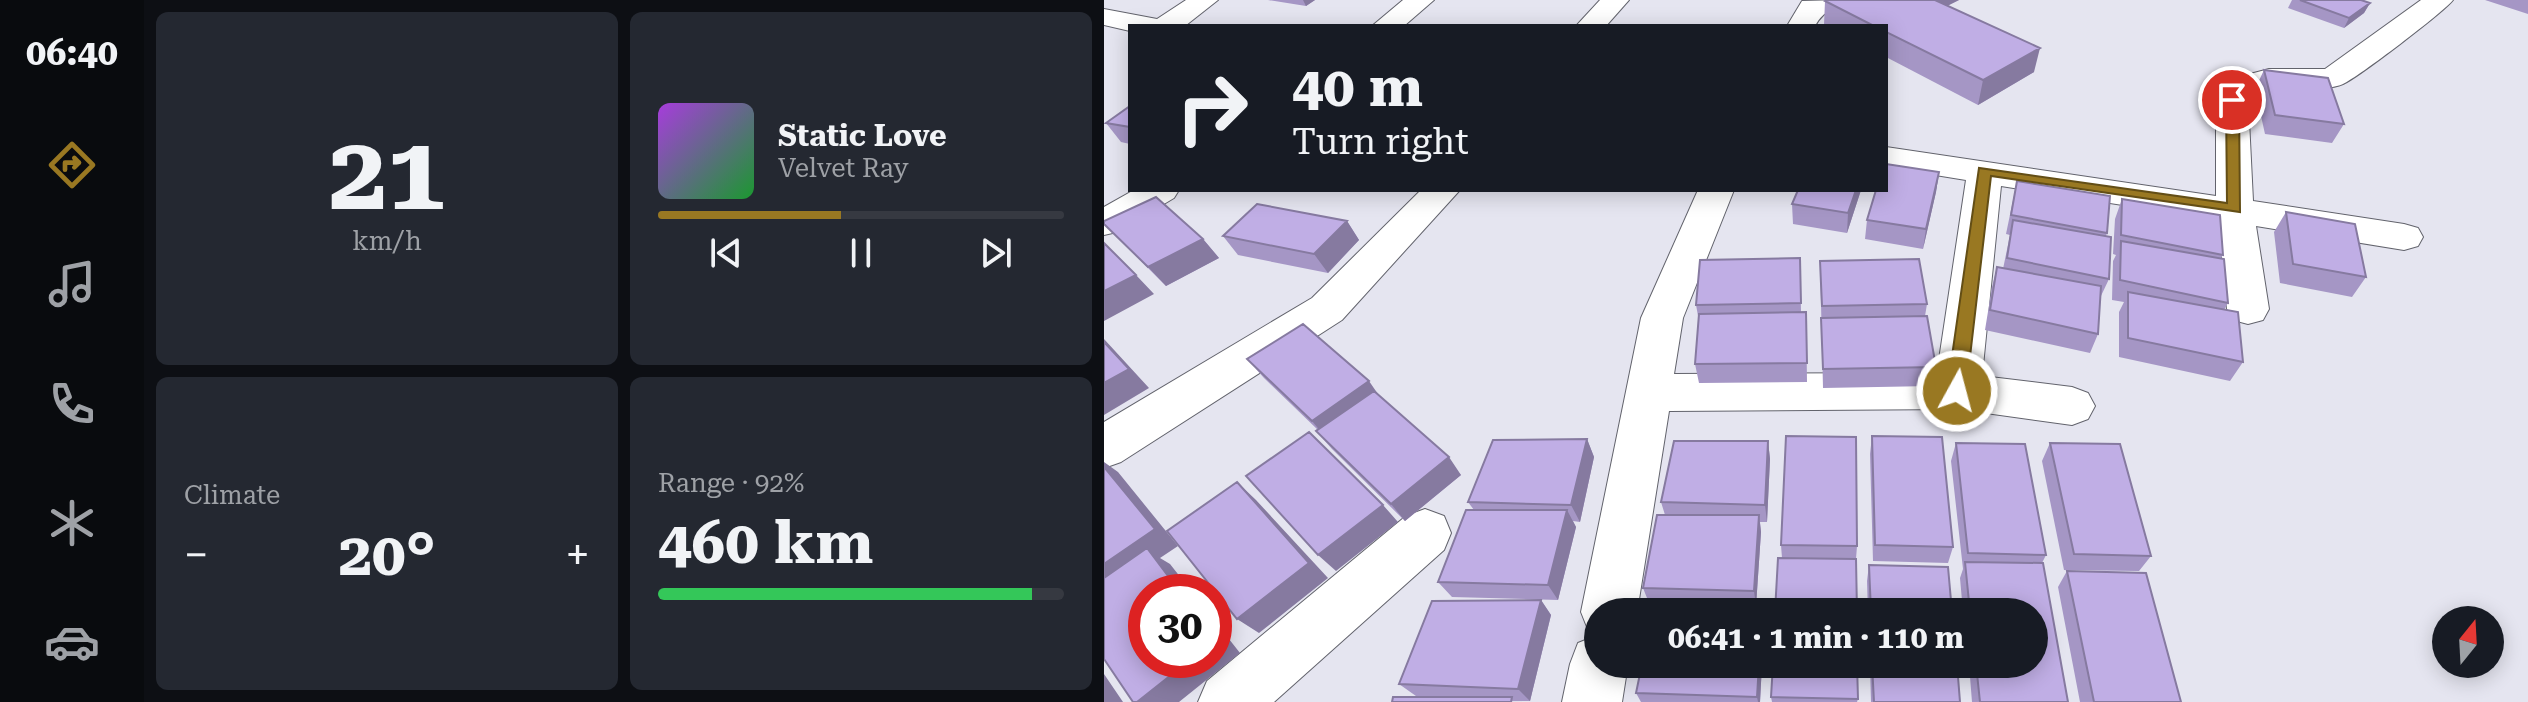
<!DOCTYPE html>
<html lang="en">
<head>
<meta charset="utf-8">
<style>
  body { margin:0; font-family:"Roboto Serif",serif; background:#242831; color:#f1f3f6; height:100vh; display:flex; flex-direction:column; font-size:30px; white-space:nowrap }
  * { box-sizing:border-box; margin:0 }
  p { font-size:26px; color:#9ea1a6 }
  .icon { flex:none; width:44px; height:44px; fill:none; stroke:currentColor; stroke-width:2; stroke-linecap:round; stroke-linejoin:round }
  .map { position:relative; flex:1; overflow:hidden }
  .details { display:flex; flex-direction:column; gap:12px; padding:12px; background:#0d0f14; width:960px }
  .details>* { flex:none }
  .hud { position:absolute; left:24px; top:24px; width:760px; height:168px; border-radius:0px; box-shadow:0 4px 20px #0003; background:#171b24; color:#f1f3f6; overflow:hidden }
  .needle { width:52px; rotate:18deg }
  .controls { position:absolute; left:1328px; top:606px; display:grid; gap:16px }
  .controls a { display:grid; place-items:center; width:72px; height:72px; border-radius:50%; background:#171b24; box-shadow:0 4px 20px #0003; font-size:40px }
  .speed { position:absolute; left:24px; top:574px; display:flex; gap:16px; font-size:40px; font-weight:700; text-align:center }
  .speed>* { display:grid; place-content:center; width:104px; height:104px; border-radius:50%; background:#171b24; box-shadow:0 4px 20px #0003; line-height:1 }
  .speed .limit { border:12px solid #d22; background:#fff; color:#111 }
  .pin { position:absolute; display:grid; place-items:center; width:68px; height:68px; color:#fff; margin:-34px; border:4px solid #fff; border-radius:50%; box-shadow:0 2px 8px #0007 }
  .me { position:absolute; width:88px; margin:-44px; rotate:7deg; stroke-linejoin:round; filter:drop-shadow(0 0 6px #0008) }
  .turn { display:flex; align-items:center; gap:28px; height:168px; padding:0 32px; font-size:36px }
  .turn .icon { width:104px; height:104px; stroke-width:2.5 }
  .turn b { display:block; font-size:56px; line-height:68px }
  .big { font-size:60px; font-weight:700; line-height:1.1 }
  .details .card { flex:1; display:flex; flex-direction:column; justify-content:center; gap:12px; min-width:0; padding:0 28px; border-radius:12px; background:#242831 }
  .details .dial { align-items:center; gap:0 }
  .dial b { font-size:104px; line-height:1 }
  .song { display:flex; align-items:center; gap:24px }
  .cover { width:96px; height:96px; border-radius:12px; background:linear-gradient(135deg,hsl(280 70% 55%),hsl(130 70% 35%)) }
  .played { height:8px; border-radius:4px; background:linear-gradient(90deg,#997822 45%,#363941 45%) }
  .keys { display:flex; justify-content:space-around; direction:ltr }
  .heat { display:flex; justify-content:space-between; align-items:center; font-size:44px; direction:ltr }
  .charge { height:12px; border-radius:6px; background:linear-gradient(90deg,#34c759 92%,#363941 0) }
  .details .tiles { flex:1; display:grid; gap:12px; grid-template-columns:repeat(2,1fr) }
  .trip { position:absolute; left:480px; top:598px; width:464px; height:80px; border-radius:40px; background:#171b24; box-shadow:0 4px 20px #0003; font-weight:700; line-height:80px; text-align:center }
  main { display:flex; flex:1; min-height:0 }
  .tab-bar { display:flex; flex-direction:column; width:144px; justify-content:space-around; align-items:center; background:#090b0e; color:#9ea1a6 }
  .tab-bar .icon { width:56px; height:56px }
  .tab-bar .active { color:#997822 }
  .tab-bar b { font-size:36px; color:#f1f3f6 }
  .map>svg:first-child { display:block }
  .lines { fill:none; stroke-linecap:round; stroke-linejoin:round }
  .minor-casing { stroke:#62636c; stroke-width:2 }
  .minor { fill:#fff; fill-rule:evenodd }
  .wall { fill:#a596c5 }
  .shaded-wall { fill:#867aa0 }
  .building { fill:#c0aee5; stroke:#867aa0; stroke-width:2 }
  .route { fill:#997822; stroke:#634e16; stroke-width:2 }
</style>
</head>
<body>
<main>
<nav class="tab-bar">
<b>06:40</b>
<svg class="icon active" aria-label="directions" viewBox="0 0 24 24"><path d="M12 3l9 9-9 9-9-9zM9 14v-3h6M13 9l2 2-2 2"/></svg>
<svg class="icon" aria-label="music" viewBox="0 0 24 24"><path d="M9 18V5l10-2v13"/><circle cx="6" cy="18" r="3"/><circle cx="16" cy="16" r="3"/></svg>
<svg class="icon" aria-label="phone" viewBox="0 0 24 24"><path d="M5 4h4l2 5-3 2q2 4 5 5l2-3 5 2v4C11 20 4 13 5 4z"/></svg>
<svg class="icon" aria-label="climate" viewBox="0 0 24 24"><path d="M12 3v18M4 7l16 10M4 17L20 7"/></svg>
<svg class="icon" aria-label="car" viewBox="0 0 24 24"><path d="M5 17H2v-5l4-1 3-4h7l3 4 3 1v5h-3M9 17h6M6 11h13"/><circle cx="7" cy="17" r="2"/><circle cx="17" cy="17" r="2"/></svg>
</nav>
<section class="details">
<div class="tiles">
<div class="card dial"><b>21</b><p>km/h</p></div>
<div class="card">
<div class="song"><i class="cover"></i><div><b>Static Love</b><p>Velvet Ray</p></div></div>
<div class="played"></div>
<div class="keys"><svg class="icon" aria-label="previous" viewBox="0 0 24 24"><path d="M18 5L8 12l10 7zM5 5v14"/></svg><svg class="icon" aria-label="pause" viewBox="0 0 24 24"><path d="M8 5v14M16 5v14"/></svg><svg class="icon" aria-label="next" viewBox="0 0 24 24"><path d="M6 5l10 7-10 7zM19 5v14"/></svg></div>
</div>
<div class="card"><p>Climate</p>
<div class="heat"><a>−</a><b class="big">20°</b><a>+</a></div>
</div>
<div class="card"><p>Range · 92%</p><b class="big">460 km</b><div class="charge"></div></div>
</div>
</section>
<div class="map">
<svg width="1424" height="702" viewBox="0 0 1424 702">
  <rect width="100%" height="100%" fill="#e5e5f0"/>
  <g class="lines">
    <defs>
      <path id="minor" d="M 82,0 L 114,0 L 81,26 L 26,26 L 26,31 L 0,25 L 0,9 L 53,19 Z
        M 299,0 L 330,0 L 300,26 L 268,26 Z
        M 496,0 L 525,0 L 502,26 L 472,26 Z
        M 738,0 C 729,13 721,8 711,26 L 683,26 L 698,1 Z
        M 1317,0 L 1349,0 C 1341,11 1253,78 1239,84 C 1212,96 1161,76 1144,100 L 1149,201 L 1300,224 L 1314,228 L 1319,237 L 1314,246 L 1300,250 L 1152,226 L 1165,309 L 1159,320 L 1144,324 L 1129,320 L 1123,309 L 1114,220 L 897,186 L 878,376 L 968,387 L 984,393 L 991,406 L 984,419 L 968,425 L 853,409 L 565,411 L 533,612 L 494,612 L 494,664 L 524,664 L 518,702 L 458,702 L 466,664 L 474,643 L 494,635 L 485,632 L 477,612 L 537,318 L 594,190 L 630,190 L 579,318 L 570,374 L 833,373 L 862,180 L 782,167 L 782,147 L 1112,196 L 1112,100 L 1127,79 L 1165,69 L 1221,69 Z
        M 30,190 L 75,190 L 70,198 L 13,232 L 0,235 L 0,207 Z
        M 317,190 L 356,190 L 238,320 L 17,462 L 0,468 L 0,422 L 208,298 Z
        M 321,509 L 340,516 L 347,533 L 340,550 L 170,702 L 94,702 L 103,681 L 302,516 Z"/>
    </defs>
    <!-- minor casing -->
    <use href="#minor" class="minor-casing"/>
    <!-- minor -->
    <use href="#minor" class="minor"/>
  </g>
  <!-- wall -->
  <path class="wall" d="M 164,0 L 211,0 L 202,6 Z
    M 723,0 L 855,0 L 843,6 L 930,72 L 874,105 L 782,57 L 782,26 L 723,26 L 720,25 L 721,1 Z
    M 1188,0 L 1257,0 L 1266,3 L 1260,13 L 1240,28 L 1184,8 Z
    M 1381,0 L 1424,0 L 1424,14 Z
    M 1160,70 L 1240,124 L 1228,143 L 1161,134 L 1151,89 Z
    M 26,106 L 26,144 L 17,142 L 2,123 Z
    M 835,172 L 832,192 L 819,249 L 761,239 L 763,220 Z
    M 913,181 L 1003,233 L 1002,236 L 1005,279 L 996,298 L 994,334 L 986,353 L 881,330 L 888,287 L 893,267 L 899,269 L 906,235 L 902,234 Z
    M 694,190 L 757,190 L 743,233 L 689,224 L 688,204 Z
    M 1018,199 L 1119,255 L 1117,258 L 1124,303 L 1120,310 L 1139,362 L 1126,381 L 1015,357 L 1015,312 L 1020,302 L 1008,300 L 1009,261 L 1012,255 L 1009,254 L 1011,219 Z
    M 1182,212 L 1262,277 L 1248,297 L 1176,283 L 1170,232 Z
    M 243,221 L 255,240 L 224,273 L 134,255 L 119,236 Z
    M 0,224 L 99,239 L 115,258 L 62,286 Z
    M 696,258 L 697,312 L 702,312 L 703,382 L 595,383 L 591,364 L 595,321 L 592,305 Z
    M 716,261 L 823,304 L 821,316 L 832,367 L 828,386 L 719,388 Z
    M 143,359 L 275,396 L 357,475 L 301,521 L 228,449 L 212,431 L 214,430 L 160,378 Z
    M 768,436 L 849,547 L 844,563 L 769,561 L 766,454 Z
    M 483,439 L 490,457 L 476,522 L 469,521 L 472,527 L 454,600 L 348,597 L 334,582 L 370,510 L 364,502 Z
    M 664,441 L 666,459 L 663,522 L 656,522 L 657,532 L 652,606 L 545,603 L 539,588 L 561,515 L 557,502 Z
    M 852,443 L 942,555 L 938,563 L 964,702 L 868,702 L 865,664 L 930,664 L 930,612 L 859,612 L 856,578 L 859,569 L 847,461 Z
    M 946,443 L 1047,556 L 1035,571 L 960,570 L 938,461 Z
    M 677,545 L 753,546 L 752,559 L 678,558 Z
    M 765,565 L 848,612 L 764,612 L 763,581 Z
    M 963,571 L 1077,702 L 976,702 L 954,587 Z
    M 437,600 L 447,615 L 426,701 L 288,702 L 335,697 L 312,696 L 295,684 Z
    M 538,664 L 658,664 L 656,702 L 537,702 L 532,693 Z
    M 766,664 L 853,664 L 856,702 L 767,702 Z
    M 667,697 L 754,699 L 753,702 L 668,702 Z"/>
  <!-- shaded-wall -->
  <path class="shaded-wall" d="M 199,0 L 211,0 L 202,6 Z
    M 819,0 L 855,0 L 817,19 Z
    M 1266,3 L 1260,13 L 1240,28 L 1245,18 Z
    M 936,48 L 930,72 L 874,105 L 879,80 Z
    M 835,172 L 832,192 L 819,249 L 822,229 Z
    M 752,190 L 757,190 L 743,233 L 744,213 Z
    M 243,221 L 255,240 L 224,273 L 210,254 Z
    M 99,239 L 115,258 L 62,286 L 44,267 Z
    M 32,275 L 50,294 L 0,321 L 0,291 Z
    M 0,339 L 45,388 L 0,415 Z
    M 265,381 L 278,400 L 223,439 L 208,421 Z
    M 483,439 L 490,457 L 476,522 L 467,505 Z
    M 664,441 L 666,459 L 663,522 L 661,505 Z
    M 345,457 L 357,475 L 301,521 L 287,504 Z
    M 0,462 L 14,472 L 74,546 L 56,558 L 66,564 L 88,592 L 0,597 Z
    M 133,482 L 152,500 L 224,578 L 155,633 L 133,619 Z
    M 279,505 L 294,522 L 232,571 L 214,555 Z
    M 463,510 L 472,527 L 454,600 L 444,585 Z
    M 655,515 L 657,532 L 652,606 L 650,591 Z
    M 437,600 L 447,615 L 426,701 L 414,689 Z
    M 110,620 L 136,653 L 75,702 L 33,702 L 86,660 L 110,660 Z
    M 655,664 L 658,664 L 656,702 L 654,702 L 653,697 Z
    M 0,674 L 19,702 L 0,702 Z"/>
  <!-- building -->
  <path class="building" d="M 723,0 L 831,0 L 936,48 L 879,80 L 782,32 L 782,26 L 770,26 L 721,1 Z
    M 1196,0 L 1257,0 L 1266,3 L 1245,18 Z
    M 1160,70 L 1224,78 L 1240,124 L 1171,115 Z
    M 26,106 L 26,127 L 2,123 Z
    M 782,164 L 835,172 L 822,229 L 763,220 L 772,190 L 782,190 Z
    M 913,181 L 1006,196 L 1003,233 L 907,215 Z
    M 694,190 L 752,190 L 744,213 L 688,204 Z
    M 52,197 L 99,239 L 44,267 L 0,224 L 0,221 Z
    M 1018,199 L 1116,215 L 1119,255 L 1017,235 Z
    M 153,204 L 243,221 L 210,254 L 119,236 Z
    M 1182,212 L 1251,224 L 1262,277 L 1189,264 Z
    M 909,220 L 1007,237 L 1005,279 L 903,258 Z
    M 1017,241 L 1120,259 L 1124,303 L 1016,280 Z
    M 0,243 L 32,275 L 0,291 Z
    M 696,258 L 697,303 L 592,305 L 596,260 Z
    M 815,259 L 823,304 L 718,306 L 716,261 Z
    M 893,267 L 997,286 L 994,334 L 886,310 Z
    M 1024,292 L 1134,312 L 1139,362 L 1024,338 Z
    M 702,312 L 703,363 L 591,364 L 595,314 Z
    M 823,316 L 832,367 L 719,369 L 717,318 Z
    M 199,324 L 265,381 L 208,421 L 143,359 Z
    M 0,342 L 25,369 L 0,383 Z
    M 270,391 L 345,457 L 287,504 L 212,431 Z
    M 205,432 L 279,505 L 214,555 L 142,476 Z
    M 682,436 L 752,437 L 753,546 L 677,545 Z
    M 768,436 L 838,437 L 849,547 L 771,545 Z
    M 483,439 L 467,505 L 364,502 L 389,440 Z
    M 570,441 L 664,441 L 661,505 L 557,502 Z
    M 852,443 L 921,444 L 942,555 L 864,553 Z
    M 946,443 L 1016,444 L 1047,556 L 970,554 Z
    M 0,467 L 51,529 L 0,564 Z
    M 133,482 L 205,563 L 133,619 L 63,531 Z
    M 362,510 L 463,510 L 444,585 L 334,582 Z
    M 553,515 L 655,515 L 650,591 L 539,588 Z
    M 43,548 L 76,592 L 42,592 L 42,660 L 86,660 L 33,702 L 29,702 L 0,659 L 0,578 Z
    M 674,558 L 752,559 L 753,612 L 671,612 Z
    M 861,562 L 939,563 L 964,702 L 876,702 L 872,664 L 930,664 L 930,612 L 866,612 Z
    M 765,565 L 844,567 L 848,612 L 767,612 Z
    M 963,571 L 1042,573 L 1077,702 L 990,702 Z
    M 437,600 L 414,689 L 295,684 L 328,601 Z
    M 548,607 L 659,607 L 659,612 L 547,612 Z
    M 538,664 L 655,664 L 653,697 L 532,693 Z
    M 669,664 L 753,664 L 754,699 L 667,697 Z
    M 768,664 L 853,664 L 856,702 L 770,702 Z
    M 289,697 L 408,697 L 407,702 L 288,702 Z"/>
  <!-- route -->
  <path class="route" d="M 1128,96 L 1135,100 L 1136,212 L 887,176 L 862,391 L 859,397 L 846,397 L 843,391 L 875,168 L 1123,203 L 1122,100 Z"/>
</svg>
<div class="controls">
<a><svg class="needle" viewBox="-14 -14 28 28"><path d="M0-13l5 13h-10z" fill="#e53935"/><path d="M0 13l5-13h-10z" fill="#9ea1a6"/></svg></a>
</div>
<div class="speed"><div class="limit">30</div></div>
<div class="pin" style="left:1128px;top:100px;background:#d93025"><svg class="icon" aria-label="arrive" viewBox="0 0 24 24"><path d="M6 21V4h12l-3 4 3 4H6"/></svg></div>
<svg class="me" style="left:853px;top:391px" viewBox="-20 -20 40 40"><circle r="17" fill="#997822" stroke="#fff" stroke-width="3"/><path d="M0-11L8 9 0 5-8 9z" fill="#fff"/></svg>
<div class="trip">06:41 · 1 min · 110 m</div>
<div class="hud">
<div class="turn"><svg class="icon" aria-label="right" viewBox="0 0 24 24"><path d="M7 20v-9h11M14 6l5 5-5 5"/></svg><div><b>40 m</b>Turn right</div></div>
</div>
</div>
</main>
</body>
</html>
